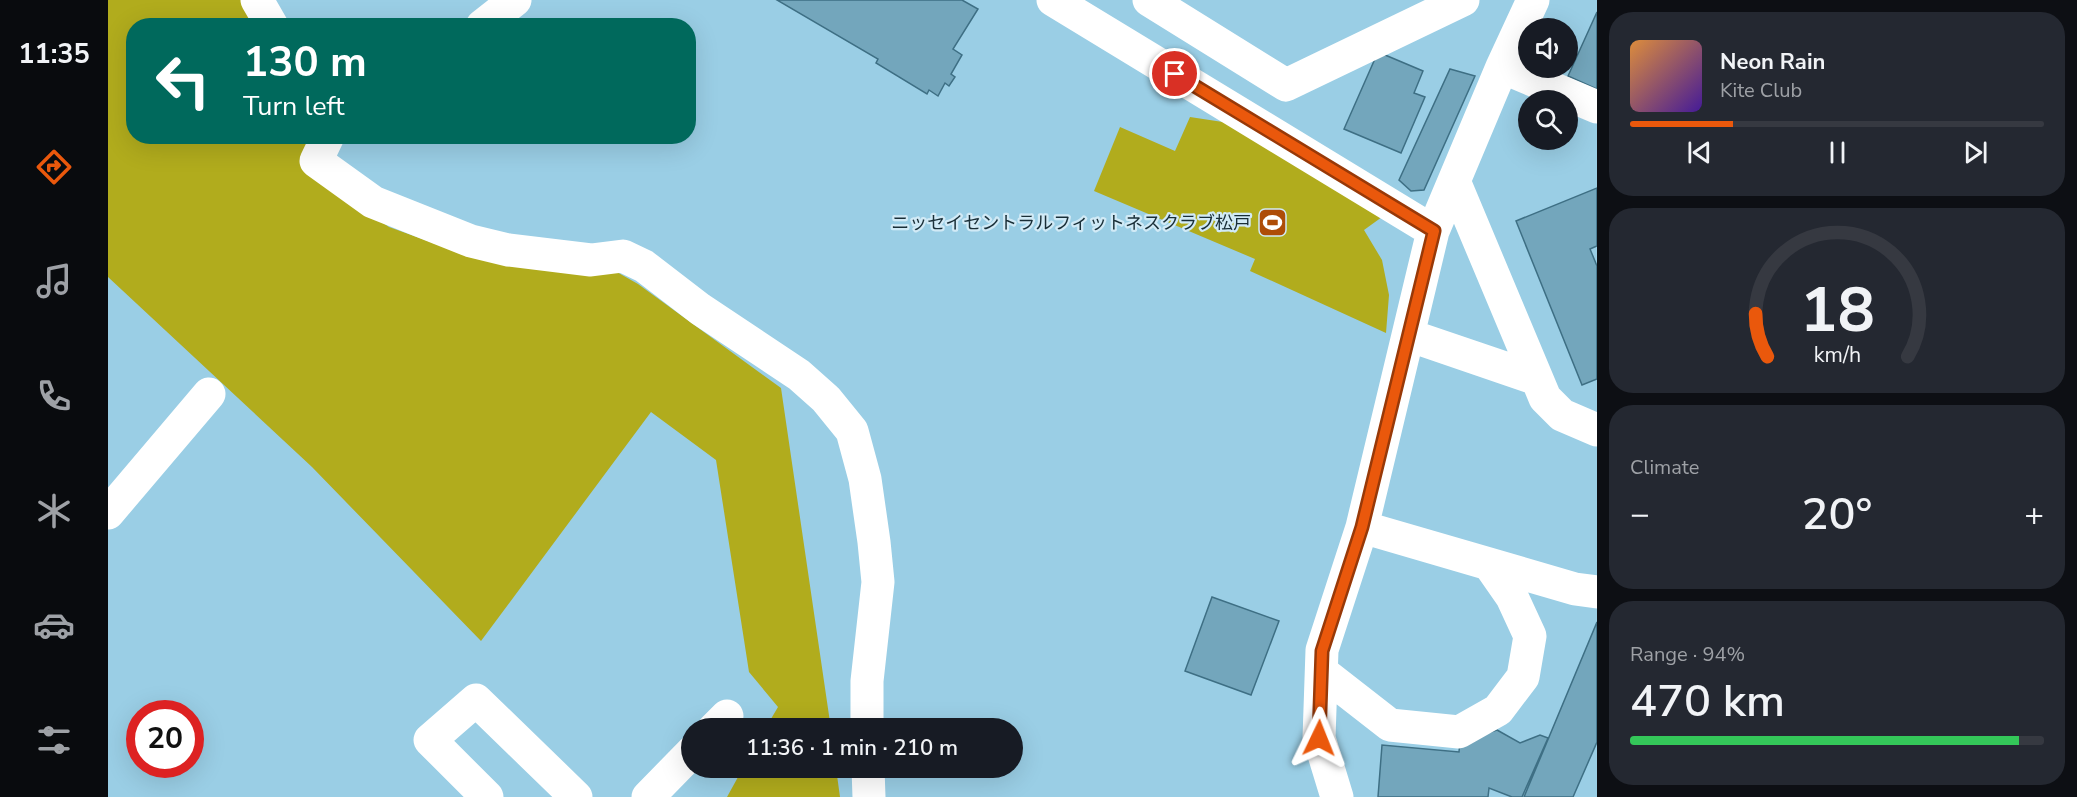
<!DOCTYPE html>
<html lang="en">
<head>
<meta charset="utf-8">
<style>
  body { margin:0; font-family:"Nunito Sans","Noto Sans JP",sans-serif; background:#242831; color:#f1f3f6; height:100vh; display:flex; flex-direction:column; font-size:22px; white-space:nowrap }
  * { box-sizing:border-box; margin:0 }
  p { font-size:20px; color:#9ea1a6 }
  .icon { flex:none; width:33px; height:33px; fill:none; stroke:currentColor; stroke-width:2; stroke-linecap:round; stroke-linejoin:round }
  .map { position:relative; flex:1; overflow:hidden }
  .side { display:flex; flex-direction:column; gap:12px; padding:12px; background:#0d0f14; width:480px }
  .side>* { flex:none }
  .guide { position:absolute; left:18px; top:18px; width:570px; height:126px; border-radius:24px; box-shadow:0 6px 24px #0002; background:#00695c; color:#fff; overflow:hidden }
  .fabs { position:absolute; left:1410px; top:18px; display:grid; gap:12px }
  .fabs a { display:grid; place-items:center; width:60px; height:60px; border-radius:50%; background:#171b24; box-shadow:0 6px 24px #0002; font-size:30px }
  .speed { position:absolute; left:18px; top:700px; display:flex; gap:12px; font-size:30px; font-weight:700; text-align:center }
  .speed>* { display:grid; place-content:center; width:78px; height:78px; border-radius:50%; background:#171b24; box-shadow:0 6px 24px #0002; line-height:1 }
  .speed .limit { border:9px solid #d22; background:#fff; color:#111 }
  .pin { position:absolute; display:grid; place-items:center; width:51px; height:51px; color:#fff; margin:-26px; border:3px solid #fff; border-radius:50%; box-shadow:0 2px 6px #0007 }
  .me { position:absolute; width:66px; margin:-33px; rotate:2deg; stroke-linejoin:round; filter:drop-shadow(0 0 4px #0008) }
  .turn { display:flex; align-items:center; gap:21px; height:126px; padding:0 18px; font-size:27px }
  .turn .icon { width:78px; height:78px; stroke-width:2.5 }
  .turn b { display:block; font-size:42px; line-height:51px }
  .big { font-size:45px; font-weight:600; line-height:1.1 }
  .side .widget { flex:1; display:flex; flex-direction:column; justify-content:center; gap:9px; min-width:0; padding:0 21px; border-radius:24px; background:#242831 }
  .side .dial { align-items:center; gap:0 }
  .dial svg { height:156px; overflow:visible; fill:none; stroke:#363941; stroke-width:7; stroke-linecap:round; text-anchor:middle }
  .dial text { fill:#f1f3f6; stroke:none }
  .song { display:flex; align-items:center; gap:18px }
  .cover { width:72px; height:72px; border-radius:9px; background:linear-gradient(135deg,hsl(30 70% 55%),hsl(260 70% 35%)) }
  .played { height:6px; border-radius:3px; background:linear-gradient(90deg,#ea580c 25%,#363941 25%) }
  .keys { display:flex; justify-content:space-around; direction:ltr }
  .heat { display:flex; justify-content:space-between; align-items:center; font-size:33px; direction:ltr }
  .charge { height:9px; border-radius:4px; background:linear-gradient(90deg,#34c759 94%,#363941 0) }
  .trip { position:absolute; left:573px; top:718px; width:342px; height:60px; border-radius:30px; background:#171b24; box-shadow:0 6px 24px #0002; font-weight:600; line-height:60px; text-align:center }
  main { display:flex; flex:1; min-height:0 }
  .dock { display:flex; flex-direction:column; width:108px; justify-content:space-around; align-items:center; background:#090b0e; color:#9ea1a6 }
  .dock .icon { width:42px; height:42px }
  .dock .current { color:#ea580c }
  .dock b { font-size:27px; color:#f1f3f6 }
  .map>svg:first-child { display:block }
  .green { fill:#b1ac1d }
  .building { fill:#73a6bc; stroke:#3e6f84; stroke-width:1.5 }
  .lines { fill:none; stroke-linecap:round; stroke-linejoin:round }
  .minor { stroke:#fff; stroke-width:33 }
  .route-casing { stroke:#983908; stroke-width:15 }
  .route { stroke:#ea580c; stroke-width:10 }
  .labels { text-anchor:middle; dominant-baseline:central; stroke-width:4.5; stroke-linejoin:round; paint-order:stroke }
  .poi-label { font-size:18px; fill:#192e37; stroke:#d1eaf6; text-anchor:end }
</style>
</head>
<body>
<main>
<nav class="dock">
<b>11:35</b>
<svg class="icon current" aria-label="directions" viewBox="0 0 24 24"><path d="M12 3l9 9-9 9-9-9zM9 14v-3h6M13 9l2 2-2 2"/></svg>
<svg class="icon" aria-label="music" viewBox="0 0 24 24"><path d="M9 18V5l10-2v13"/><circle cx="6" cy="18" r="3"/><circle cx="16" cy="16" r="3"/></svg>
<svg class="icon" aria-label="phone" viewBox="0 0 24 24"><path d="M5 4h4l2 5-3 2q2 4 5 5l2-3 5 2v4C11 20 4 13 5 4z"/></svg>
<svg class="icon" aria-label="climate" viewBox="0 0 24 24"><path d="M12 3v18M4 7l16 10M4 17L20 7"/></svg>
<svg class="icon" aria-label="car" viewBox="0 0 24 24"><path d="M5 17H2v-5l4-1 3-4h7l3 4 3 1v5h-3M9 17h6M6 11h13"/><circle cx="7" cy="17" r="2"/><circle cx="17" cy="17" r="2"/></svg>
<svg class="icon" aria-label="filters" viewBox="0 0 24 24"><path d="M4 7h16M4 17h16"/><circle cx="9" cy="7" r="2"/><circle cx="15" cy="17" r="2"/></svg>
</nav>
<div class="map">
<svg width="1489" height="797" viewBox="0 0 1489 797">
  <rect width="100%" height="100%" fill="#9acee5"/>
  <!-- green -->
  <path class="green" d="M 0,0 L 144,0 L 155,25 L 26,26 L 26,136 L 200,137 L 219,184 L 281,227 L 367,258 L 500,267 L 530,284 L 673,388 L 723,729 L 657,729 L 670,707 L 641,672 L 608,460 L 543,412 L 373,641 L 204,467 L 0,277 Z
    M 1082,117 L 1154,128 L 1274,217 L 1256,230 L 1274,260 L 1281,295 L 1278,333 L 1142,271 L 1147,259 L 986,191 L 1012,127 L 1067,151 Z
    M 635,768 L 728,768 L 732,797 L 619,797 Z"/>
  <!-- building -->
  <path class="building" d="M 669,0 L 854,0 L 870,9 L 845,49 L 854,55 L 843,74 L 847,77 L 841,86 L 837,83 L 830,96 L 821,90 L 819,94 L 768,63 L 770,59 Z
    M 1489,12 L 1489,89 L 1460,76 Z
    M 1270,52 L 1315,71 L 1306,93 L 1317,97 L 1293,153 L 1236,129 Z
    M 1342,69 L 1367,76 L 1316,190 L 1303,191 L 1291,180 Z
    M 1489,188 L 1489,246 L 1482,249 L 1489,266 L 1489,379 L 1474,385 L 1408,221 Z
    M 1104,597 L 1171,621 L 1143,695 L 1077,671 Z
    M 1489,622 L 1489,742 L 1465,797 L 1416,797 Z
    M 1389,730 L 1412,743 L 1432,735 L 1440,738 L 1414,797 L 1404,797 L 1381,788 L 1380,797 L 1270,797 L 1274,745 L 1351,752 L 1352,741 Z"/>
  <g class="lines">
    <!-- minor -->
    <path class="minor" d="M 149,0 L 164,26
      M 945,0 L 1325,231
      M 1041,0 L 1178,85 L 1355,0
      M 374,26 L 407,0
      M 1394,67 L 1489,107
      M 220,136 L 208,161 L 265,202 L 363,241 L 400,250 L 483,260 L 515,256 L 536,266 L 592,309 L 691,375 L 718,399 L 744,431 L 757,479 L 766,542 L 770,582 L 759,681 L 759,729
      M 1346,181 L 1437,398 L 1454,415 L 1489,430
      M 1300,335 L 1429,379
      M 0,513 L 101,394
      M 1254,527 L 1467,589 L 1489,592
      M 1214,672 L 1282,725 L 1351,732 L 1390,710 L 1415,677 L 1422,636 L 1404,597 L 1381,564
      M 606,729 L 619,716
      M 760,768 L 761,797
      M 379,797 L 322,740 L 368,700 L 468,797
      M 540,797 L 584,752
      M 1229,797 L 1211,738 L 1214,650 L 1254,527 L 1325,231 L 1394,67 L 1425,0"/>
  </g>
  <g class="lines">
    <defs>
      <path id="route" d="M 1067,74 L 1326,231 L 1254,527 L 1214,651 L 1211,738"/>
    </defs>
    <!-- route casing -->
    <use href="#route" class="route-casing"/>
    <!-- route -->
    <use href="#route" class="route"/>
  </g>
  <!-- icons -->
  <defs>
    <symbol id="stadium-square" viewBox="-11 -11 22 22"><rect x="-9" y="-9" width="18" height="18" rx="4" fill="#ae4d08" stroke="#d1eaf6"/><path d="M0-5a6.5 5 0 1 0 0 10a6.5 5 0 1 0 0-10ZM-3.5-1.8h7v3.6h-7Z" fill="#fff"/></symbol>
  </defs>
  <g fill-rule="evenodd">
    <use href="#stadium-square" x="1148" y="206" width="33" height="33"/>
  </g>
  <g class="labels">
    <!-- poi labels -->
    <g class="poi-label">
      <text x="1143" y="223">ニッセイセントラルフィットネスクラブ松戸</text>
    </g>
  </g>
</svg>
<div class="fabs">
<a><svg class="icon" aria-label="sound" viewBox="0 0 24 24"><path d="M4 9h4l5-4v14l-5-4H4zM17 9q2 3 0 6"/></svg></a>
<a><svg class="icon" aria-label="search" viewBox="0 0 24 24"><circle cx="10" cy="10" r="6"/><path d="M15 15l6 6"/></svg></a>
</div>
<div class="speed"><div class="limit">20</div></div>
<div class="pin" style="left:1067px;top:74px;background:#d93025"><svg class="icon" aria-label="arrive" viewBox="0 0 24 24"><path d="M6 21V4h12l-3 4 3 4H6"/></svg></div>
<svg class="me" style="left:1211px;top:738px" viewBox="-20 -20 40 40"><path d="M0-17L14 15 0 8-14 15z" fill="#ea580c" stroke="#fff" stroke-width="4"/></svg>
<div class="trip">11:36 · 1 min · 210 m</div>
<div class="guide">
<div class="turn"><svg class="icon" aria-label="left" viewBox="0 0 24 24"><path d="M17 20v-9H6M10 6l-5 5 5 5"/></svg><div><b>130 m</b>Turn left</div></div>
</div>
</div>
<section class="side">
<div class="widget">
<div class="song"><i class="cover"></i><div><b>Neon Rain</b><p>Kite Club</p></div></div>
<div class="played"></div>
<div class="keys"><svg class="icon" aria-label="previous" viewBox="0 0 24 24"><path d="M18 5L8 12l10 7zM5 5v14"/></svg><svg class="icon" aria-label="pause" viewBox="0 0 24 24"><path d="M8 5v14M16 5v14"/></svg><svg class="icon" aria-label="next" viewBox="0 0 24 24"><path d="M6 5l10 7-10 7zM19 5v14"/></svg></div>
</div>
<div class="widget dial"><svg viewBox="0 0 100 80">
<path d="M14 69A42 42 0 1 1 86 69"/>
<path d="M14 69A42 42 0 0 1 8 47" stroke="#ea580c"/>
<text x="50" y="56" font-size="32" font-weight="700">18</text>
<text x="50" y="72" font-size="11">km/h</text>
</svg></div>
<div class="widget"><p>Climate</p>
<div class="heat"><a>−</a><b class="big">20°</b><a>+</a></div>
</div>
<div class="widget"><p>Range · 94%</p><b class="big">470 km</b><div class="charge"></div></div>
</section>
</main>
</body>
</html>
